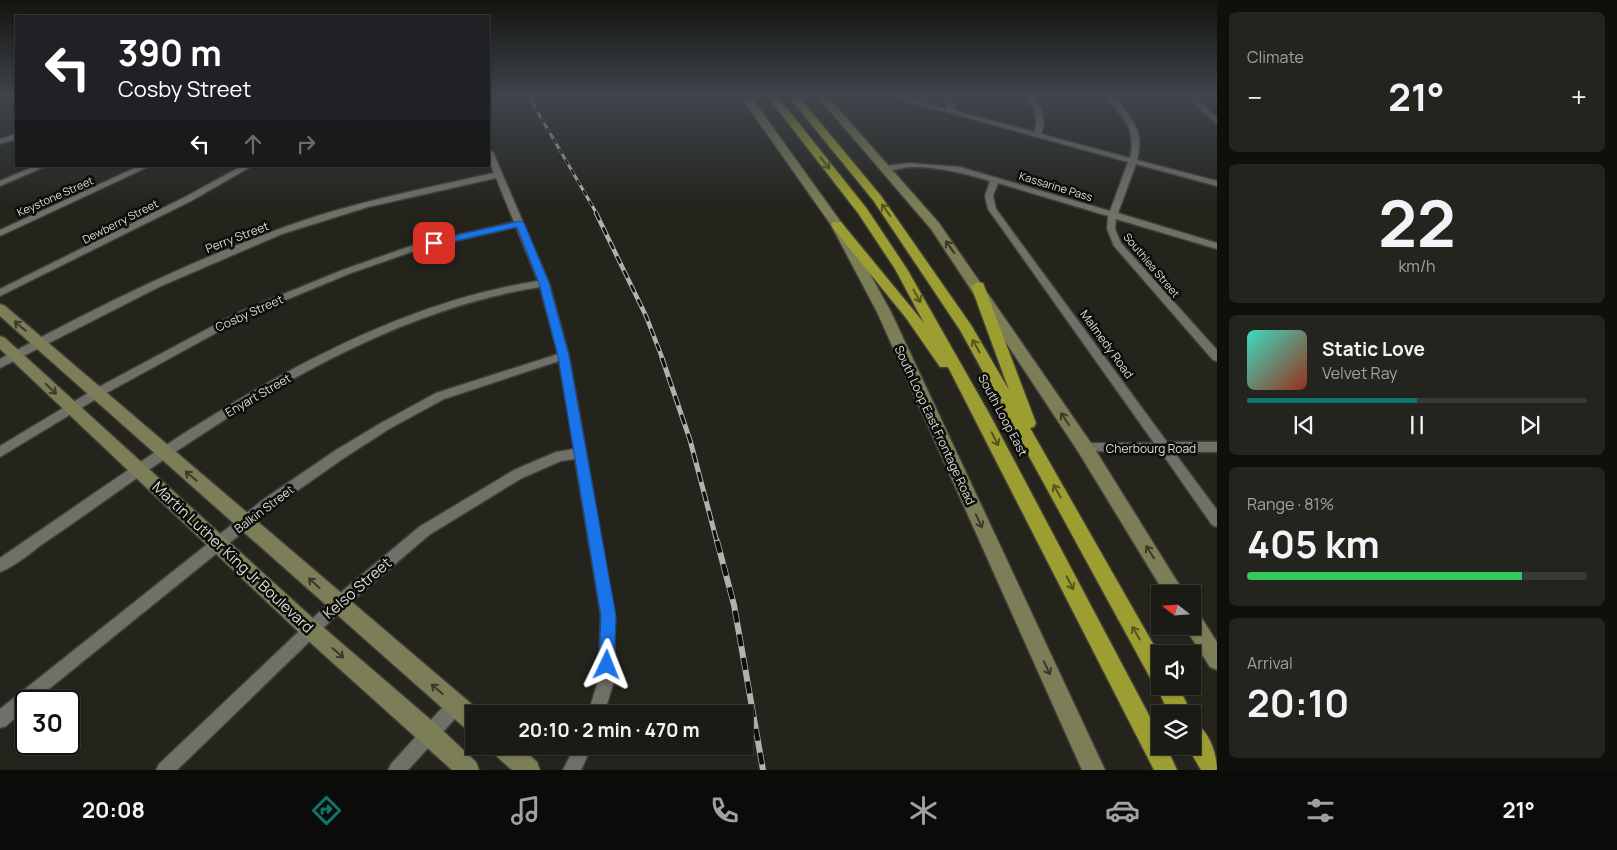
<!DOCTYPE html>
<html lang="en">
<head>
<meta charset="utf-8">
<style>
  body { margin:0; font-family:Manrope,sans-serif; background:#24241f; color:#f1f3f6; height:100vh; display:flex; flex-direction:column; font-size:19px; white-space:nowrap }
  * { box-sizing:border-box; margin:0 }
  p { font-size:16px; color:#a0a1a1 }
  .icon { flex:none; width:28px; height:28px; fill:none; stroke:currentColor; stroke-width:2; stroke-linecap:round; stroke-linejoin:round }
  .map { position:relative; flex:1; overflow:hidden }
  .sheet { display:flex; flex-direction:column; gap:12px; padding:12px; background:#0f0f0c; width:400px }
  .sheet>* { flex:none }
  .hud { position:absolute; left:15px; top:15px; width:475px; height:152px; border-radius:0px; box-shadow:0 1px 4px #0004,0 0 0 1px #393935; background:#202124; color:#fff; overflow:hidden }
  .needle { width:32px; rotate:287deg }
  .controls { position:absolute; left:1151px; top:585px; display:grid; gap:10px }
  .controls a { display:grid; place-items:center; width:50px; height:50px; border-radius:0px; background:#1b1b16; box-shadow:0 1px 4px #0004,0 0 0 1px #393935; font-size:25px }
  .speed { position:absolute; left:15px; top:690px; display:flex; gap:10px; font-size:25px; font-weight:700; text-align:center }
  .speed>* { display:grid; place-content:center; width:65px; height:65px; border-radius:50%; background:#1b1b16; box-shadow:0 1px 4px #0004,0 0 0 1px #393935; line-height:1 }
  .speed .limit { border:2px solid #111; border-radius:8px; background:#fff; color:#111 }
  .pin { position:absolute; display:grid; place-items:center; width:42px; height:42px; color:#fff; margin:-21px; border-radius:10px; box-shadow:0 2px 8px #0006 }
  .me { position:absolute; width:55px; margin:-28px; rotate:2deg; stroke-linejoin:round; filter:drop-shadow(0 0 4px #0008) }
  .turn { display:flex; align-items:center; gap:18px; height:105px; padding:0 20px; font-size:22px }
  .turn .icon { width:65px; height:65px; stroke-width:2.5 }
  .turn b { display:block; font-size:35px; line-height:42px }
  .lanes { display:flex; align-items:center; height:48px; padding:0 20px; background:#0003; justify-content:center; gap:25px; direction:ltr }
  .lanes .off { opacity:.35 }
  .big { font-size:38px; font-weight:700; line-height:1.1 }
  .sheet .widget { flex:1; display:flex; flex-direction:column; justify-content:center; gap:8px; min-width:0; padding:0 18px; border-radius:8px; background:#24241f }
  .sheet .dial { align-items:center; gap:0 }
  .dial b { font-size:65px; line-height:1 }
  .song { display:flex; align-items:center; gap:15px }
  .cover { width:60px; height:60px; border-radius:8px; background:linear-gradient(135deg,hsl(170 70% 55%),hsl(10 70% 35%)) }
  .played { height:5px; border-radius:2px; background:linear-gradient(90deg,#0f766e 50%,#393935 50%) }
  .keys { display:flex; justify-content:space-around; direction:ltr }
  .heat { display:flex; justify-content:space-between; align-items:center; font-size:28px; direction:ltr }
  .charge { height:8px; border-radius:4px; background:linear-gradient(90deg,#34c759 81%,#393935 0) }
  .trip { position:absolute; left:465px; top:705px; width:288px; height:50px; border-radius:0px; background:#1b1b16; box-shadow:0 1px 4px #0004,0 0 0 1px #393935; font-weight:700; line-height:50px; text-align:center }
  .dock { display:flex; height:80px; justify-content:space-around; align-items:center; background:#0b0b09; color:#a0a1a1 }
  .dock .icon { width:35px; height:35px }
  .dock .on { color:#0f766e }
  .dock b { font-size:22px; color:#f1f3f6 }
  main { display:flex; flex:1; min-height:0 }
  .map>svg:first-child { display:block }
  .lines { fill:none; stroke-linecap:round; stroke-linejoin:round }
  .street-casing { stroke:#3f3f39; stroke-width:3 }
  .secondary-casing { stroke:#3f3f39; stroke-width:3 }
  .highway-casing { stroke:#3f3f39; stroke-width:3 }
  .street { fill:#6f7067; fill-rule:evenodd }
  .secondary { fill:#7c7e57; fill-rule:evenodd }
  .highway { fill:#9c9e31; fill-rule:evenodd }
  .rail-far3-casing { stroke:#b1b2ac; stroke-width:3 }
  .rail-far2-casing { stroke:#b1b2ac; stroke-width:4.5 }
  .rail-far1-casing { stroke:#b1b2ac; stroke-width:5 }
  .rail-casing { stroke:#b1b2ac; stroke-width:6 }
  .rail-far3 { stroke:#0d0d0a; stroke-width:2; stroke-dasharray:6; stroke-linecap:butt }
  .rail-far2 { stroke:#0d0d0a; stroke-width:2.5; stroke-dasharray:8; stroke-linecap:butt }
  .rail-far1 { stroke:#0d0d0a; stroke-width:3; stroke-dasharray:10; stroke-linecap:butt }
  .rail { stroke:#0d0d0a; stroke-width:4.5; stroke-dasharray:12; stroke-linecap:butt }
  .oneway { stroke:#54561e }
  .oneway2 { stroke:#393a29 }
  .route { fill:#1a73e8; stroke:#114b97 }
  .labels { text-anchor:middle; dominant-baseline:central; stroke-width:5; stroke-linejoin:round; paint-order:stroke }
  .far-street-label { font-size:11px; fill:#ddded9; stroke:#0d0d0a }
  .street-label { font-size:12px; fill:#ddded9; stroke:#0d0d0a }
  .near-street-label { font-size:15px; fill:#ddded9; stroke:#0d0d0a }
</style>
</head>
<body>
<main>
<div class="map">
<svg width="1217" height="770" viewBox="0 0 1217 770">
  <rect width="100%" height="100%" fill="#24241d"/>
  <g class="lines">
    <defs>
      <path id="street" d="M 892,97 L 903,97 L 946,109 L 947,105 L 945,97 L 951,97 L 955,105 L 953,110 L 1034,132 C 1039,118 1035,108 1026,97 L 1033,97 C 1042,108 1047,120 1041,134 L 1130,158 C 1137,128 1123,118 1106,97 L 1113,97 C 1132,117 1145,131 1137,160 L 1217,181 L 1217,186 L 1136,164 L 1118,213 L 1217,243 L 1217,249 L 1116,219 L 1115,229 L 1121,243 L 1217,350 L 1217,361 L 1213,360 L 1114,246 L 1107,229 L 1108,216 L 998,183 L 993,196 L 996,209 L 1167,442 L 1217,442 L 1217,452 L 1174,452 L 1217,510 L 1217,527 L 1212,525 L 1161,452 L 1081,451 L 1079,448 L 1081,445 L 1085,443 L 1154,443 L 988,209 L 985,196 L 990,181 C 964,173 936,166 909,167 C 900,168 889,173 882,168 L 886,166 L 909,163 L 960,167 L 1110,211 L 1128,162 Z
        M 1187,97 L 1194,97 L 1217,118 L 1217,124 Z
        M 16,134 L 16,139 L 0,144 L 0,139 Z
        M 489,150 L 493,152 L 549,283 L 569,356 L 615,616 L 614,681 L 604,714 L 588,714 L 598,681 L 601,616 L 575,459 L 561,461 L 522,478 L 429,535 L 343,609 L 177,770 L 156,770 L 159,764 L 333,599 L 419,527 L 514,470 L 556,452 L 574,449 L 559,361 L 444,399 L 389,429 L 344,458 L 274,507 L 34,701 L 26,701 L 26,708 L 6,726 L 0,728 L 0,709 L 264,499 L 336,450 L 381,423 L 436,393 L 558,354 L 540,287 C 394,310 257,395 137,478 C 106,500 75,522 44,543 C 30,553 16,566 0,572 L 0,558 C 160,449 342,311 538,281 L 516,227 L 420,249 L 351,273 L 247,316 L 101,396 L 0,457 L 0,446 L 93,390 L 239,312 L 345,269 L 414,245 L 514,222 L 496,178 L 368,207 L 282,234 L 161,286 L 0,368 L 0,359 C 102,304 207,252 317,216 C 375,198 435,186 494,173 L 489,161 Z
        M 35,166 L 46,166 L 0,186 L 0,181 Z
        M 139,166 L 150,166 L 0,236 L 0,230 Z
        M 242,166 L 252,166 L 191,201 L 0,296 L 0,289 L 185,197 Z
        M 456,697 L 462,699 L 464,705 L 462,711 L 408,770 L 388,770 L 391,764 L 450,699 Z
        M 575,746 L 592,746 L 581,770 L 563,770 Z"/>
      <path id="secondary" d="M 741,97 L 751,97 L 843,225 L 891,312 L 1105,770 L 1082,770 L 877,312 L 831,225 Z
        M 818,97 L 828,97 L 939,223 L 1091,443 L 1185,594 L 1165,594 L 1079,453 L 931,229 Z
        M 0,304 L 5,306 L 482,713 L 474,714 L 474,732 L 466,729 L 0,316 Z
        M 0,336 L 5,338 L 317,622 L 438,726 L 476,762 L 479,770 L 452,770 L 303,636 L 0,349 Z
        M 1192,612 L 1199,614 L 1217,642 L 1217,670 L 1210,667 L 1184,626 L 1192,626 Z
        M 491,746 L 519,746 L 537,762 L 540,770 L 512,770 L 494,754 Z"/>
      <path id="highway" d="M 768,97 L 778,97 L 867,209 L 907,269 L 990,415 L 1160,736 L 1160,746 L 1166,746 L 1177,770 L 1154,770 L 948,367 L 940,367 L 906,318 L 833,228 L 831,225 L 833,222 L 841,222 L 924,323 L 895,269 L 858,213 Z
        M 789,97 L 799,97 L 881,196 L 971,325 L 1009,390 L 971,286 L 978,282 L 983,283 L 1036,423 L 1034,427 L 1030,428 L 1160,656 L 1160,686 L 1178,686 L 1192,714 L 1169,714 L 1156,685 L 1153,683 L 960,330 L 873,200 Z
        M 1192,722 C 1209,729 1217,754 1217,770 L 1201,770 L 1187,746 L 1192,746 Z"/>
    </defs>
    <!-- street casing -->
    <use href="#street" class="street-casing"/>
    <!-- secondary casing -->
    <use href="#secondary" class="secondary-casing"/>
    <!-- highway casing -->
    <use href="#highway" class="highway-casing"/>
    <!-- street -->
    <use href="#street" class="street"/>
    <!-- secondary -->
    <use href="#secondary" class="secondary"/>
    <!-- highway -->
    <use href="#highway" class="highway"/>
    <defs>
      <path id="rail-far3" d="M 529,97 L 597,214"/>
      <path id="rail-far2" d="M 596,213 L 646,316 L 663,360"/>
      <path id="rail-far1" d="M 662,358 L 690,440 L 717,542"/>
      <path id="rail" d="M 717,541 L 734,605 L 763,770"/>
    </defs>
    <!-- rail-far3 casing -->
    <use href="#rail-far3" class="rail-far3-casing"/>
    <!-- rail-far2 casing -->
    <use href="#rail-far2" class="rail-far2-casing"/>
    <!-- rail-far1 casing -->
    <use href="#rail-far1" class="rail-far1-casing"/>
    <!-- rail casing -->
    <use href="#rail" class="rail-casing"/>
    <!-- rail-far3 -->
    <use href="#rail-far3" class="rail-far3"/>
    <!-- rail-far2 -->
    <use href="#rail-far2" class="rail-far2"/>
    <!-- rail-far1 -->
    <use href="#rail-far1" class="rail-far1"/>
    <!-- rail -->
    <use href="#rail" class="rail"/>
  </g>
  <!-- one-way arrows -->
  <defs><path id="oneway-shaft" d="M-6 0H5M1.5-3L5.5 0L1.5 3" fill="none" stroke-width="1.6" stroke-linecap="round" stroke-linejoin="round" transform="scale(1.25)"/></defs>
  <g class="oneway">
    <use href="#oneway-shaft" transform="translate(825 163) rotate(52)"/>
    <use href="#oneway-shaft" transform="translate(886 210) rotate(-126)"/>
    <use href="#oneway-shaft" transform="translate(917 296) rotate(61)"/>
    <use href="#oneway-shaft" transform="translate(976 346) rotate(-119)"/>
    <use href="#oneway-shaft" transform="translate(995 439) rotate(63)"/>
    <use href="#oneway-shaft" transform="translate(1057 491) rotate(-119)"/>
    <use href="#oneway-shaft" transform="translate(1070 583) rotate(63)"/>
    <use href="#oneway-shaft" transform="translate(1136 633) rotate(-119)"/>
  </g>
  <g class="oneway2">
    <use href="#oneway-shaft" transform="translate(950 247) rotate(-125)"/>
    <use href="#oneway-shaft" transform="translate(20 326) rotate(-140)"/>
    <use href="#oneway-shaft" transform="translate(51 389) rotate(44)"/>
    <use href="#oneway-shaft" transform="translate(1065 419) rotate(-123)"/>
    <use href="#oneway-shaft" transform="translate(191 476) rotate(-140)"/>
    <use href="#oneway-shaft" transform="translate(979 521) rotate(65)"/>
    <use href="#oneway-shaft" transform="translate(1150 552) rotate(-122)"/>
    <use href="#oneway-shaft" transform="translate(314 583) rotate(-138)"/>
    <use href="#oneway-shaft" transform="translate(338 653) rotate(41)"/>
    <use href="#oneway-shaft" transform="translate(1047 668) rotate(65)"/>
    <use href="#oneway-shaft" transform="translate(437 689) rotate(-139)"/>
  </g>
  <!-- sky -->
  <linearGradient id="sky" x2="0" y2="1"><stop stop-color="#141410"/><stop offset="0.47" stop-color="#3f454c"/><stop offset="1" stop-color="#3f454c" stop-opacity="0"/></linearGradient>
  <rect width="1217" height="205" fill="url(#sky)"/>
  <!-- route -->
  <path class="route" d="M 520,221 L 524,223 L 549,283 L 569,356 L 616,616 L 614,665 L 612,670 L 607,673 L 601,670 L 599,665 L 601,616 L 558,356 L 539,283 L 517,227 L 434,246 L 430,243 L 434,240 Z"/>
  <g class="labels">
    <!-- far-street labels -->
    <g class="far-street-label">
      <text transform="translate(1056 186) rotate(17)">Kassarine Pass</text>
      <text transform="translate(55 196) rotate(-24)">Keystone Street</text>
      <text transform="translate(120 221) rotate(-27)">Dewberry Street</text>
      <text transform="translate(1152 265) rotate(50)">Southlea Street</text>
    </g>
    <!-- street labels -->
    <g class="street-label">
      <text transform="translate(237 237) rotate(-21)">Perry Street</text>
      <text transform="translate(249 313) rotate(-24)">Cosby Street</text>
      <text transform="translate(1107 344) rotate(54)">Malmedy Road</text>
      <text transform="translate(258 395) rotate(-30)">Enyart Street</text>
      <text transform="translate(1003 415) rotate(62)">South Loop East</text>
      <text transform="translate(935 425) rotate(65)">South Loop East Frontage Road</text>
      <text x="1151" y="448">Cherbourg Road</text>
      <text transform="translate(264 509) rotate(-37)">Balkin Street</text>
    </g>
    <!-- near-street labels -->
    <g class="near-street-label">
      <text transform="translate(233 557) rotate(43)">Martin Luther King Jr Boulevard</text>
      <text transform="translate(357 588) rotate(-41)">Kelso Street</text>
    </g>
  </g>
</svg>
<div class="controls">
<a><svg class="needle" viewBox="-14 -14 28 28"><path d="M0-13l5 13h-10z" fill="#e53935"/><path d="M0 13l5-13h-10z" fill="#a0a1a1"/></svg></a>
<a><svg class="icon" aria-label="sound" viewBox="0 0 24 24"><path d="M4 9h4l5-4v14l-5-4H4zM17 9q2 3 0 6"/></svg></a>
<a><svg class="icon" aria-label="layers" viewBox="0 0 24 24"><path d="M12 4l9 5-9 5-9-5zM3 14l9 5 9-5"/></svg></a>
</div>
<div class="speed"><div class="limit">30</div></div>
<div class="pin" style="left:434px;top:243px;background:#d93025"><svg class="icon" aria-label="arrive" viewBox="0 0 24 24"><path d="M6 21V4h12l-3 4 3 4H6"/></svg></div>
<svg class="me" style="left:607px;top:665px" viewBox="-20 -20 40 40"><path d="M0-17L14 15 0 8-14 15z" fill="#1a73e8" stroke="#fff" stroke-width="4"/></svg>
<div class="trip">20:10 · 2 min · 470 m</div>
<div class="hud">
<div class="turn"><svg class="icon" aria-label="left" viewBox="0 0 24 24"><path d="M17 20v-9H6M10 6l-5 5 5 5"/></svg><div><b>390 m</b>Cosby Street</div></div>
<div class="lanes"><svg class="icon" aria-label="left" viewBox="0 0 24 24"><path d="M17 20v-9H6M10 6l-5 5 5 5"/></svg><svg class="icon off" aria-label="ahead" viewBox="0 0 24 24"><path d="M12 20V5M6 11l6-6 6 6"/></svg><svg class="icon off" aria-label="right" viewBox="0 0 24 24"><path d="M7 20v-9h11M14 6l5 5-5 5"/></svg></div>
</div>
</div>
<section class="sheet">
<div class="widget"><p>Climate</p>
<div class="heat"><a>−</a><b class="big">21°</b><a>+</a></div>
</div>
<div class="widget dial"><b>22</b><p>km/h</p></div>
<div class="widget">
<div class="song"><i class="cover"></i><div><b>Static Love</b><p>Velvet Ray</p></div></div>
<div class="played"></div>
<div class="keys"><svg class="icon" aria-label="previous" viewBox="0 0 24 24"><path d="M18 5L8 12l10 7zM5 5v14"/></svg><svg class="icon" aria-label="pause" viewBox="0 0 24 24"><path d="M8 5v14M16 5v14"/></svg><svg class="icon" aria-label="next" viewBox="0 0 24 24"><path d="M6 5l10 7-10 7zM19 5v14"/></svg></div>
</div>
<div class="widget"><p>Range · 81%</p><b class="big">405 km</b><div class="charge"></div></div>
<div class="widget"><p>Arrival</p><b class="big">20:10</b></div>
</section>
</main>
<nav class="dock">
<b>20:08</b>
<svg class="icon on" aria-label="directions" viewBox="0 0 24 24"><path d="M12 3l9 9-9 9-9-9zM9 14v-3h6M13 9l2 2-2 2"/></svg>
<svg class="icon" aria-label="music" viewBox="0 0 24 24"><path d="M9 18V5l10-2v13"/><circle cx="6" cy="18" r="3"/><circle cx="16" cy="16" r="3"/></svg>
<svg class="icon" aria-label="phone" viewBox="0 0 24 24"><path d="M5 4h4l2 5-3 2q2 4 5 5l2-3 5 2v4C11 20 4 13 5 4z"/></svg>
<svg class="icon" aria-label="climate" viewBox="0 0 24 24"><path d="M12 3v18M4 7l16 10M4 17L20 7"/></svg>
<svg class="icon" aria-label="car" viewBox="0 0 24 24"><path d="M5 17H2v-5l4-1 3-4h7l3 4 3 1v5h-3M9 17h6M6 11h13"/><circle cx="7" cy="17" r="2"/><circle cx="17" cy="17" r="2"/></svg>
<svg class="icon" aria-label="filters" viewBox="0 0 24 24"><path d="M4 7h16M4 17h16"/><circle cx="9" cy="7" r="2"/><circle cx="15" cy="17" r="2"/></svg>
<b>21°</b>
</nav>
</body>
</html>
